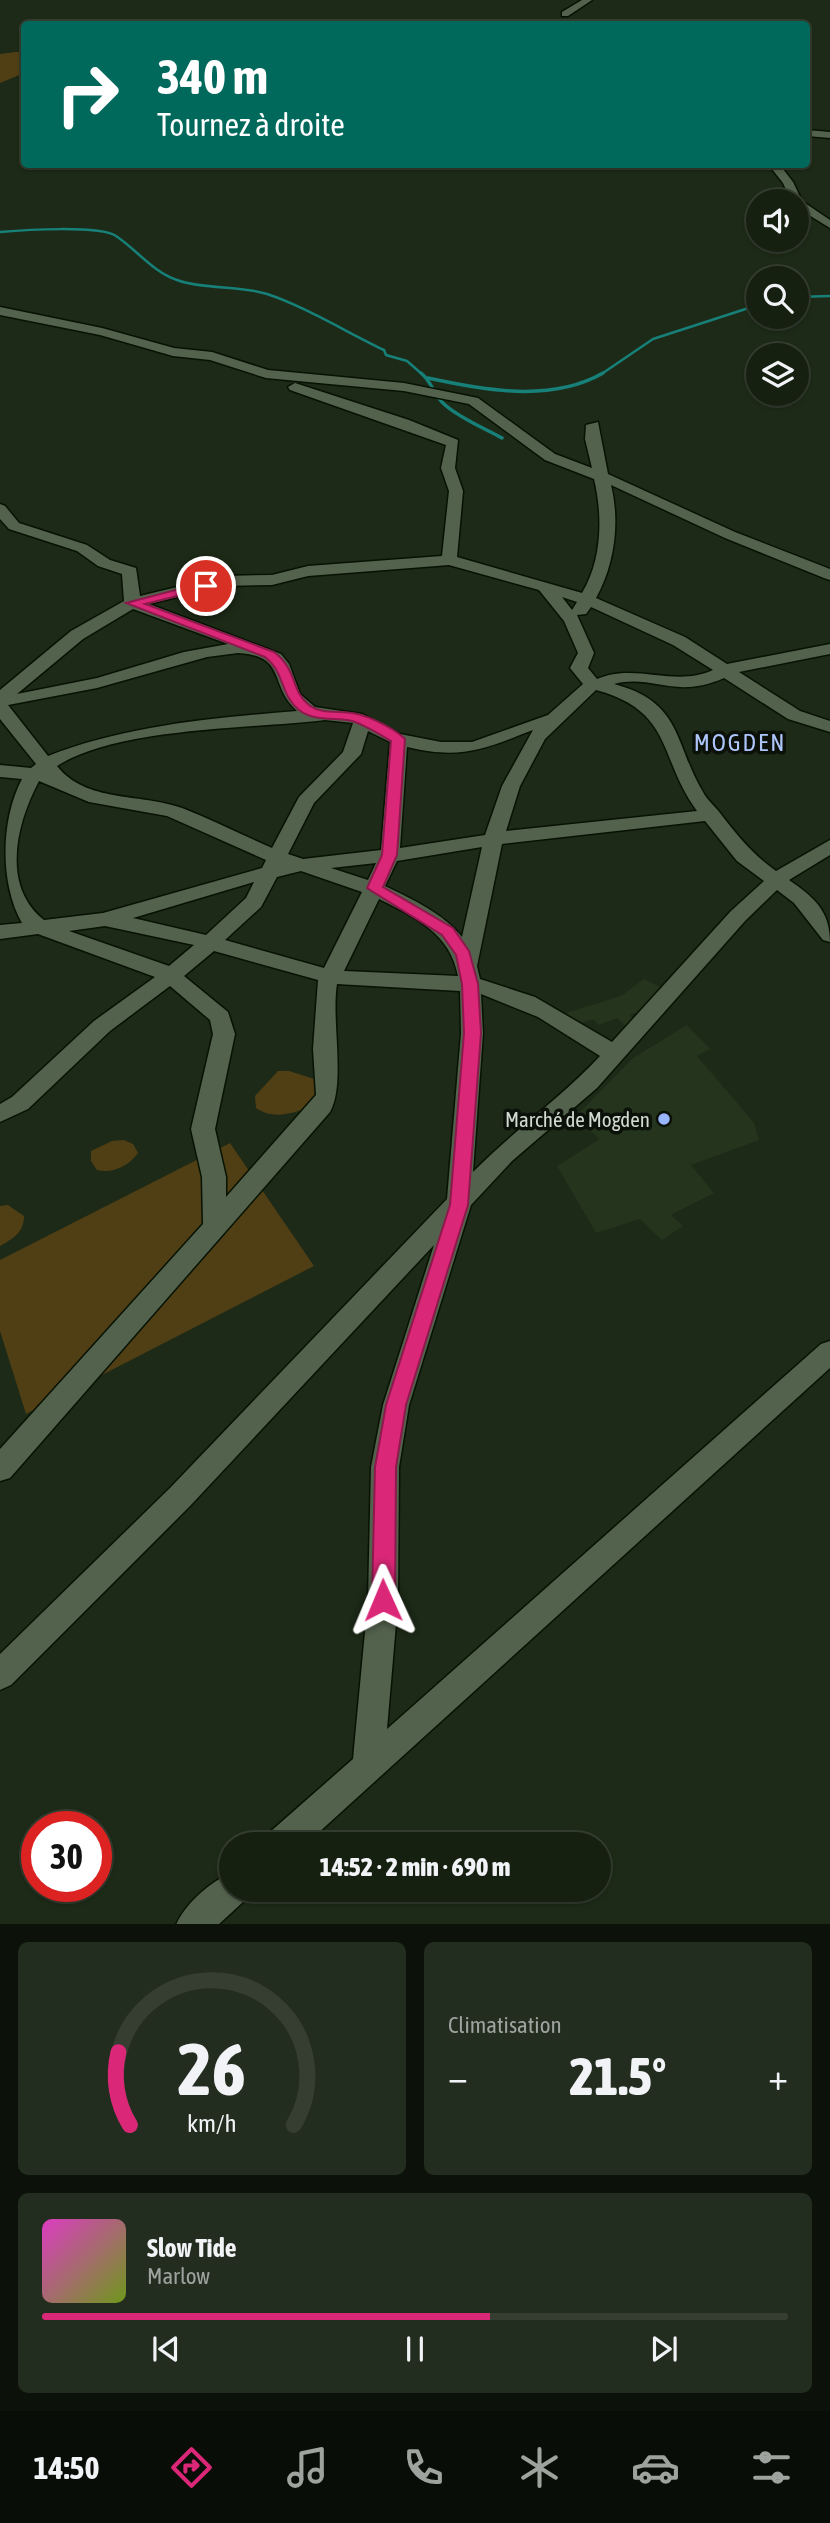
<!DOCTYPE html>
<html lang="fr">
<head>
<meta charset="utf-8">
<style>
  body { margin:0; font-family:"Asap Condensed",sans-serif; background:#232d1f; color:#f1f3f6; height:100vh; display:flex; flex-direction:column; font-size:26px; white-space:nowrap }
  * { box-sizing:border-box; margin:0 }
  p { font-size:23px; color:#9ea39f }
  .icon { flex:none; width:38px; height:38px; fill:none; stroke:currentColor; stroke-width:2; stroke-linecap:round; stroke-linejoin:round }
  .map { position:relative; height:1924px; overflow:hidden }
  .sheet { display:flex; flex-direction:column; gap:18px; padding:18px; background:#0c1209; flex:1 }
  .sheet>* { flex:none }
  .top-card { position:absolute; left:21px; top:21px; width:789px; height:147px; border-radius:7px; box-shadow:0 2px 5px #0004,0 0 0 2px #353e31; background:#00695c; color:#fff; overflow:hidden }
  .controls { position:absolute; left:746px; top:189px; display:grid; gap:14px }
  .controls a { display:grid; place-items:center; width:63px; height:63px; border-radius:50%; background:#162011; box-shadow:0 2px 5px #0004,0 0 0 2px #353e31; font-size:35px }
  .speed { position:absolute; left:21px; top:1811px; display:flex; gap:14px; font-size:35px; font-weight:700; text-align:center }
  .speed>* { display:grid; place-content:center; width:91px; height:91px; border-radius:50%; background:#162011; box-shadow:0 2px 5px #0004,0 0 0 2px #353e31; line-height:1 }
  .speed .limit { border:10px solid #d22; background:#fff; color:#111 }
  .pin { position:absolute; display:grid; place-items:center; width:60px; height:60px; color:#fff; margin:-30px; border:4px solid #fff; border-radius:50%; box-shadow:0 2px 7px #0007 }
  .me { position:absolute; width:77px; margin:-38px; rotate:359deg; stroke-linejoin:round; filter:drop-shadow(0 0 5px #0008) }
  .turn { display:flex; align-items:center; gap:24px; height:147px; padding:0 21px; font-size:32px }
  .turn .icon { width:91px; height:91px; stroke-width:2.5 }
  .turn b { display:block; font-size:49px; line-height:60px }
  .big { font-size:52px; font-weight:800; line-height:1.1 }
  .sheet .tile { flex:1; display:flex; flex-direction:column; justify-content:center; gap:10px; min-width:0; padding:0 24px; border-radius:10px; background:#232d1f }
  .sheet .dial { align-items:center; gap:0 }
  .dial svg { height:182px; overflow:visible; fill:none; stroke:#353e31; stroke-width:7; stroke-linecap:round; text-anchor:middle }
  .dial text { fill:#f1f3f6; stroke:none }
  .song { display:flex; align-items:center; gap:21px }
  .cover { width:84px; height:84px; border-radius:10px; background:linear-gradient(135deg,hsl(310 70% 55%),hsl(80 70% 35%)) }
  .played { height:7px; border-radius:4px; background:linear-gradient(90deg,#db2777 60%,#353e31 60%) }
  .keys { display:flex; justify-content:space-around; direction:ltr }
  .heat { display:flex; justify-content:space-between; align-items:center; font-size:38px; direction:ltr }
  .sheet .tiles { flex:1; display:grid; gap:18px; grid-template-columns:1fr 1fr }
  .tile:last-child { grid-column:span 2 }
  .trip { position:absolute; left:219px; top:1832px; width:392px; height:70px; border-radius:35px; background:#162011; box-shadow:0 2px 5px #0004,0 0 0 2px #353e31; font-weight:800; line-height:70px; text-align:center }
  .tab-bar { display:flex; height:112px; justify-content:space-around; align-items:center; background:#090d07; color:#9ea39f }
  .tab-bar .icon { width:49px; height:49px }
  .tab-bar .selected { color:#db2777 }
  .tab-bar b { font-size:32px; color:#f1f3f6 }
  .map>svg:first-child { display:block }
  .built { fill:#24341d }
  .green { fill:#503e14 }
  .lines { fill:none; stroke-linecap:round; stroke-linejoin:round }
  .stream-far1 { stroke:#168079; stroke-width:2.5 }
  .stream { stroke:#168079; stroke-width:3.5 }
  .minor-casing { stroke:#071203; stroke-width:3 }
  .minor { fill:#53624d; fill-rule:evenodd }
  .route { fill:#db2777; stroke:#8e194d; stroke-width:2 }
  .poi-dot { fill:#97b6fd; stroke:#0b1108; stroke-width:2.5 }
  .labels { text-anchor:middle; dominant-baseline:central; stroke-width:7; stroke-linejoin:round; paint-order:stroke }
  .poi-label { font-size:21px; fill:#d2dbcf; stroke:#0b1108; text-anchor:end }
  .quarter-label { font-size:24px; letter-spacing:2px; fill:#adc5fb; stroke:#0b1108 }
</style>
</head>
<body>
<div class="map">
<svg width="830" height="1925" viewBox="0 0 830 1925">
  <rect width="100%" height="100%" fill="#1d2a17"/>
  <!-- built -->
  <path class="built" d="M 644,979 L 660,987 L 643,1010 L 630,1015 L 635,1021 L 627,1027 L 617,1018 L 599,1025 L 593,1019 L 576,1025 L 566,1013 L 621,996 Z
    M 687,1025 L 710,1049 L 697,1056 L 754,1123 L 759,1140 L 691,1165 L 714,1193 L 671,1215 L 683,1226 L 662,1240 L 640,1219 L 596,1233 L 557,1166 L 600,1139 L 575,1117 L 633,1058 Z"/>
  <!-- green -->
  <path class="green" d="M 24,51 L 24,73 L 0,83 L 0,54 Z
    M 278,1071 L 289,1071 L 324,1082 L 319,1103 C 299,1111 276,1122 256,1108 L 255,1096 Z
    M 124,1140 L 133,1144 L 138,1153 C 129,1166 112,1174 97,1170 L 91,1161 L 91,1151 L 112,1141 Z
    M 230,1143 L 314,1266 L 26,1414 L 0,1331 L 0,1260 Z
    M 8,1205 L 24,1216 C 24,1232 14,1238 0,1246 L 0,1206 Z"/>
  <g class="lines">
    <!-- stream-far1 -->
    <path class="stream-far1" d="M 0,232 C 23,230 99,225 116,236 C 137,250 153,272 177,280 C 205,290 239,285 267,294 C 304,306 348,333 384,350 L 386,355 L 407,361 L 423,375
      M 796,297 L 830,296
      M 600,375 L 653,339 L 758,305"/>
    <!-- stream -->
    <path class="stream" d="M 421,373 C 432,382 434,395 444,404 C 459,418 484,428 502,438
      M 428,378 C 483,390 551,403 603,373"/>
    <defs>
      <path id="minor" d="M 582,0 L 592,0 L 568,16 L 562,16 L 562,12 Z
        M 807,130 L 830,132 L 830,138 L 807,136 Z
        M 768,164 L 779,164 L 793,182 L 802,201 L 830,220 L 830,228 L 796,207 L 796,201 L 791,201 L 783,183 Z
        M 0,307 L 102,328 L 174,348 L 212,352 L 268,370 L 404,383 L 478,398 L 555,454 L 592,468 L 585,439 L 586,425 L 598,422 L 608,474 L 735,532 L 830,569 L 830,580 L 824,578 L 725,538 L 611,485 C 620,522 615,564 596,598 L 685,637 L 727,664 L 830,644 L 830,654 L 739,672 L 800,711 L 830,721 L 830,732 L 788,719 L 724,678 C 675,700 653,674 614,684 C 683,702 674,744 703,792 C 707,800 715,806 720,813 C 737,835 752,854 776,871 L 830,840 L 830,855 L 789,880 C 814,897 830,911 830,942 L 823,940 L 794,903 L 777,890 L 745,921 L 597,1088 L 512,1161 L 471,1205 L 409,1405 L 399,1467 L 398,1600 L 387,1729 L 821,1344 L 830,1341 L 830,1368 L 306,1844 L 266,1844 L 270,1832 L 353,1759 L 368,1600 L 371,1467 L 383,1405 L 434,1245 L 190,1506 L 11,1685 L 0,1690 L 0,1654 L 170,1488 L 447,1199 L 461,1033 L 460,991 L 337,984 C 331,1021 346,1083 330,1112 L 10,1478 L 0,1481 L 0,1449 L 203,1224 L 202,1177 L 191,1129 L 213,1034 L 210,1020 L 170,986 L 110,1031 L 28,1109 L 0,1122 L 0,1104 L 12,1097 L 94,1021 L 155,977 L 38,934 L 0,939 L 0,925 L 22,923 C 0,884 0,821 22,779 L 0,777 L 0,765 L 31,768 L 36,764 L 0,719 L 0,690 L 71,631 L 124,601 L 122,574 L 98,566 L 77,551 L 9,529 L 0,519 L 0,504 L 5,506 L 19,523 L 87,545 L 110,560 L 136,568 L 140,596 L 222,576 L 272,575 L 308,566 L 442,556 L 449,491 L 441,468 L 446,445 L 290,390 L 288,387 L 295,383 L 409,420 L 458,440 L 455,468 L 463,491 L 457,557 L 582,593 C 602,560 603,516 594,479 L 545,460 L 469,404 L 404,391 L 266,378 L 210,360 L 173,356 L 100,335 L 0,315 ZM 449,565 L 539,590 L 564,621 L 578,653 L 570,668 L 583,684 L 548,715 L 472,742 L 441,742 L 400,734 L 362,714 L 315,707 L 300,694 L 289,664 L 281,654 L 149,604 L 222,586 L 272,585 L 308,576 ZM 562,597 L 577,602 L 572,610 ZM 591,607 L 673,645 L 713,670 C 674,688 636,662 597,679 L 588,668 L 594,653 L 577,615 L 586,614 ZM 133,609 L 228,644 L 184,652 L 97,678 L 17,694 L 83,639 ZM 238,653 C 288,656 268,685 297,711 C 213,718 127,725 48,756 L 8,705 L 97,688 L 207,657 ZM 596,690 C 674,711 658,758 697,811 L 506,831 L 520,786 L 545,739 ZM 325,720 L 353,723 L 343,752 L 299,797 L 272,848 C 242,835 213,820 182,808 C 140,793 86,803 57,766 C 119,727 251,729 325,720 ZM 533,730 L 502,786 L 485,835 L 400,848 L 407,747 C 461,760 484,749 533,730 ZM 368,731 L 390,742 L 381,850 L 303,859 L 288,854 L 314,803 L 361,754 ZM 39,781 L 89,802 L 167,816 L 266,860 L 262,868 L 103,913 L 44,920 C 1,886 16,824 39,781 ZM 705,821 L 737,861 L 764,881 L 731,911 L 612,1042 L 535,997 L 480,979 L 477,966 L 502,844 ZM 482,847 L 462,937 C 444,914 412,899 385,886 L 397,861 ZM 376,863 L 368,880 L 331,868 ZM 301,871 L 362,892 L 324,968 L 225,940 L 261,907 L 277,877 ZM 254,882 L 246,898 L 206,935 L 133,918 ZM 379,899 C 415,917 450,933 458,976 L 344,971 ZM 105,926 L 194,945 L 169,966 L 69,931 ZM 214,951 L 318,980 L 313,1049 L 316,1095 L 226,1197 L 226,1177 L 215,1129 L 235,1034 L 228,1012 L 184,976 ZM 481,994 L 538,1017 L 600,1056 C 561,1098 513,1131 473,1172 L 483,1033 Z
        M 231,1873 L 231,1890 L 248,1890 L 243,1902 L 218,1925 L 176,1925 C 185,1904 210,1882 231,1873 Z"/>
    </defs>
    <!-- minor casing -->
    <use href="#minor" class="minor-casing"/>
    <!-- minor -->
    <use href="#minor" class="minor"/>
  </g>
  <!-- route -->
  <path class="route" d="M 206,582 L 212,586 L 210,588 L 145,604 L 274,652 C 298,670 290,690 309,705 C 322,715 341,710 357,714 C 371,717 395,729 405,739 L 397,855 L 383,887 L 453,928 L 469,951 L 478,984 L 481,1033 L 468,1205 L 406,1405 L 396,1467 L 395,1600 L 391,1607 L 383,1610 L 376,1607 L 372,1600 L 375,1467 L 386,1405 L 450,1205 L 464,1033 L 462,984 L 456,955 L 442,935 L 367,888 L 382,855 L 391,741 C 379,734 365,725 352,721 C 335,717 314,722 299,710 C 280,695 285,672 265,657 L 126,603 Z"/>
  <!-- markers -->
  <circle class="poi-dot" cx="664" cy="1119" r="7"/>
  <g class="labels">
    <!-- poi labels -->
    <g class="poi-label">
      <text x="650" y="1119">Marché de Mogden</text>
    </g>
    <!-- quarter labels -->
    <g class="quarter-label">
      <text x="740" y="742">MOGDEN</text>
    </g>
  </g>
</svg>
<div class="controls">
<a><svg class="icon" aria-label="sound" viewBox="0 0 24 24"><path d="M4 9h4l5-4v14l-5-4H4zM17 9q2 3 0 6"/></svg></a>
<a><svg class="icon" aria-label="search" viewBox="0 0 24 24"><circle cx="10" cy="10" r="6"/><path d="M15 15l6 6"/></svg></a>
<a><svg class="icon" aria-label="layers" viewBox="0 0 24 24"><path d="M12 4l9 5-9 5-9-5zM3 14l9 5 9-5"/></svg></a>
</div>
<div class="speed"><div class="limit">30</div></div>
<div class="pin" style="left:206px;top:586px;background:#d93025"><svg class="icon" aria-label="arrive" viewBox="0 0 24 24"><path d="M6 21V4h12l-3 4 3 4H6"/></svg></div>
<svg class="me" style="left:383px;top:1600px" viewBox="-20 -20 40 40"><path d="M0-17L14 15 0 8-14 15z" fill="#db2777" stroke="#fff" stroke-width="4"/></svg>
<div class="trip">14:52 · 2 min · 690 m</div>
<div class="top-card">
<div class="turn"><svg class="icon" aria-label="right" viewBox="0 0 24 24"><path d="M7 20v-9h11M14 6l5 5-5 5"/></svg><div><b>340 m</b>Tournez à droite</div></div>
</div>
</div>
<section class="sheet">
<div class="tiles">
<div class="tile dial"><svg viewBox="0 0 100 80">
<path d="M14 69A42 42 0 1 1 86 69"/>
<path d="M14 69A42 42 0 0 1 9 37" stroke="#db2777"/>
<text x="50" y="56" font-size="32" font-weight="700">26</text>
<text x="50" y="72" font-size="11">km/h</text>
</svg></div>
<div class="tile"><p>Climatisation</p>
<div class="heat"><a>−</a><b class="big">21.5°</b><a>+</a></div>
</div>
<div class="tile">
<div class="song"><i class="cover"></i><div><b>Slow Tide</b><p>Marlow</p></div></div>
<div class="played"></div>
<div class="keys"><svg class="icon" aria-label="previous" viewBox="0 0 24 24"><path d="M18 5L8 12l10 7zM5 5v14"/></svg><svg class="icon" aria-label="pause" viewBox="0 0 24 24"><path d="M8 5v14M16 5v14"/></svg><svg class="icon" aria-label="next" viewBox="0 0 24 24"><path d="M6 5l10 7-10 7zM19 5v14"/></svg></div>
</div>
</div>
</section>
<nav class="tab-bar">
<b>14:50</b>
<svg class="icon selected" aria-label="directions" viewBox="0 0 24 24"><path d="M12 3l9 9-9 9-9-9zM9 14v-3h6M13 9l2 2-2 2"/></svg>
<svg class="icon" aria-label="music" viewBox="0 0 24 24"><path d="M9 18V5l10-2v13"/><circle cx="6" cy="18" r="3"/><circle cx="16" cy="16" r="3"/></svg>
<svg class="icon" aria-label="phone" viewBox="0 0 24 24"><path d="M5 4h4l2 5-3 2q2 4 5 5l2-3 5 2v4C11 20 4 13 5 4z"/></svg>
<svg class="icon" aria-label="climate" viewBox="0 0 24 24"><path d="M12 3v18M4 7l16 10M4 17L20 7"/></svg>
<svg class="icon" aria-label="car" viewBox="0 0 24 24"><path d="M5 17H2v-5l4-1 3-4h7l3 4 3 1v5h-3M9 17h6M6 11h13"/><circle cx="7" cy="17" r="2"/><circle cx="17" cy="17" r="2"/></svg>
<svg class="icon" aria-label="filters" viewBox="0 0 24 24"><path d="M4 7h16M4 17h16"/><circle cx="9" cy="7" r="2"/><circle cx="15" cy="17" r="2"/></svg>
</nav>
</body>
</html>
